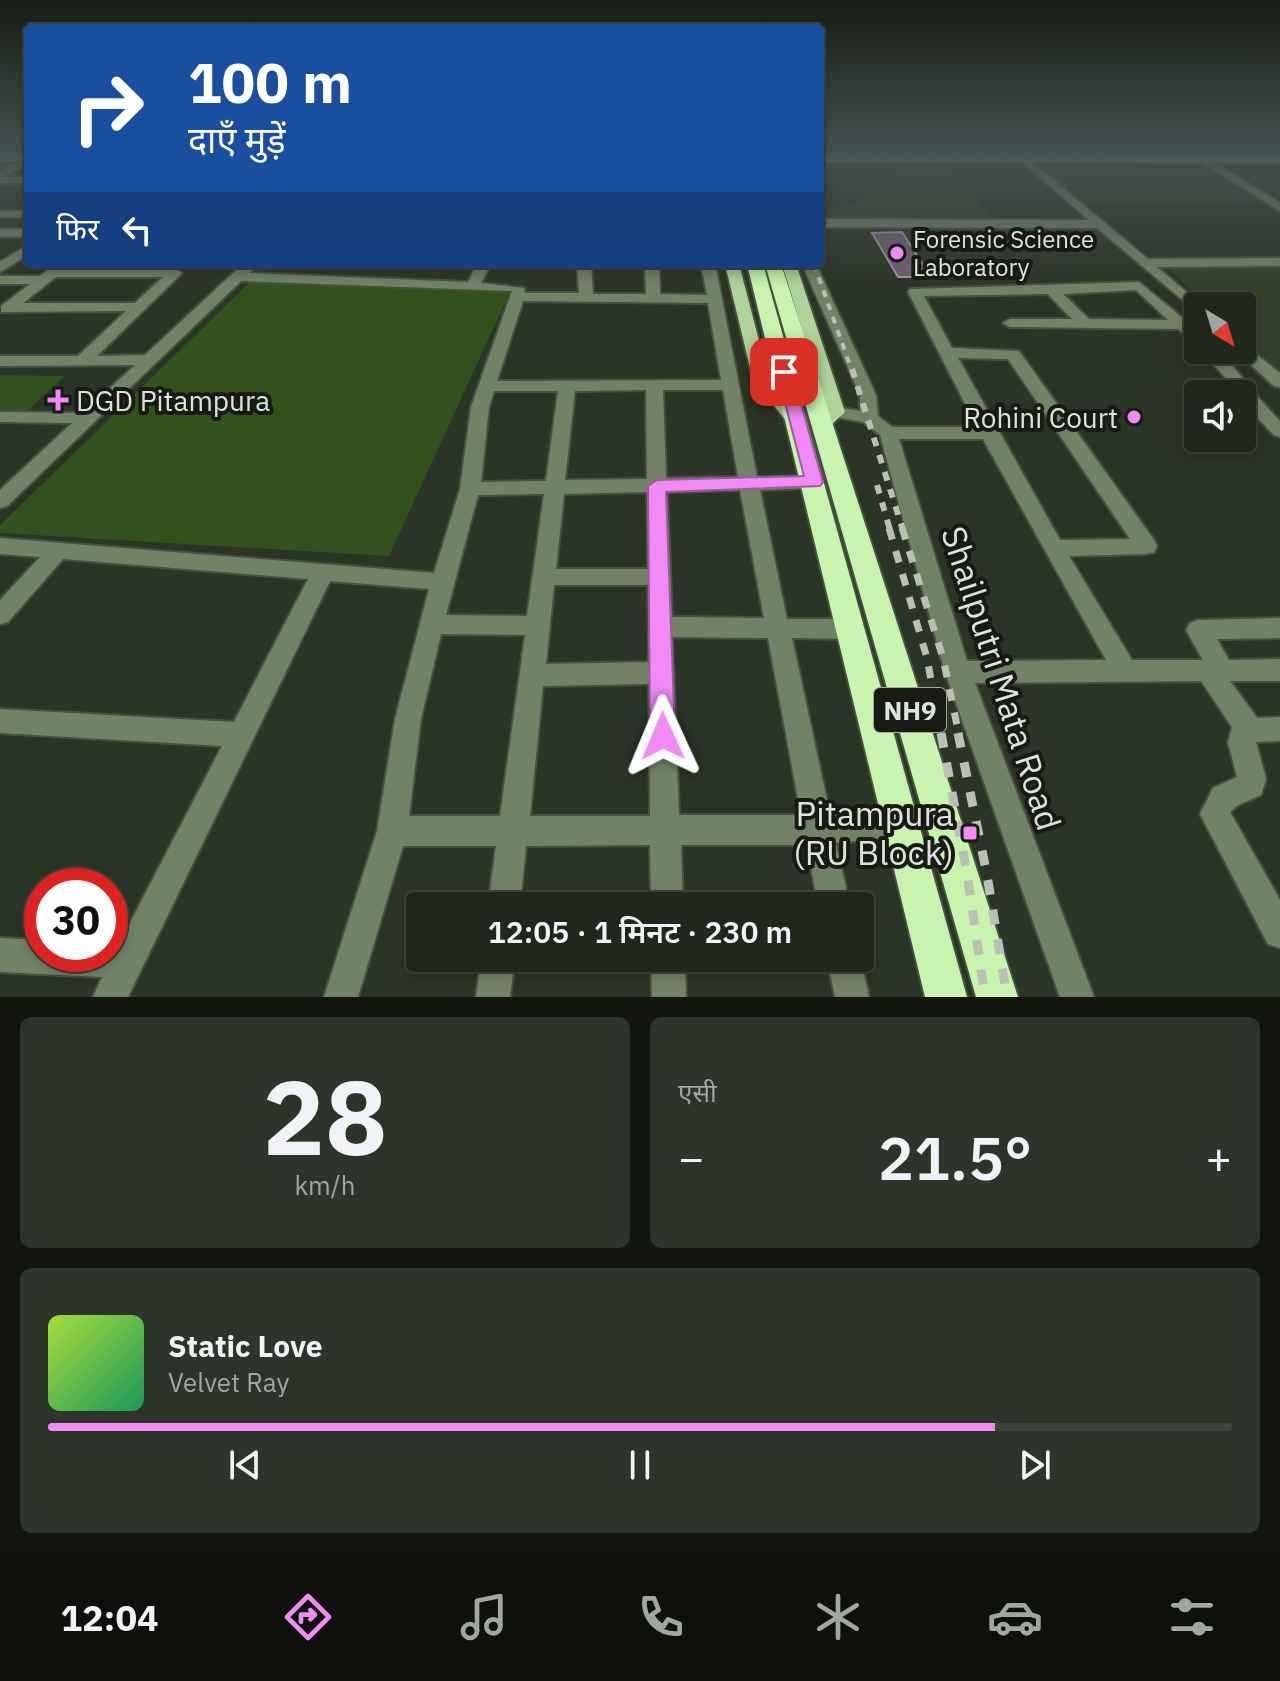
<!DOCTYPE html>
<html lang="hi">
<head>
<meta charset="utf-8">
<style>
  body { margin:0; font-family:"IBM Plex Sans","Noto Sans Devanagari",sans-serif; background:#2d3429; color:#f1f3f6; height:100vh; display:flex; flex-direction:column; font-size:30px; white-space:nowrap }
  * { box-sizing:border-box; margin:0 }
  p { font-size:26px; color:#a2a6a3 }
  .icon { flex:none; width:44px; height:44px; fill:none; stroke:currentColor; stroke-width:2; stroke-linecap:round; stroke-linejoin:round }
  .map { position:relative; height:997px; overflow:hidden }
  .panel { display:flex; flex-direction:column; gap:20px; padding:20px; background:#12160f; flex:1 }
  .panel>* { flex:none }
  .top-card { position:absolute; left:24px; top:24px; width:800px; height:244px; border-radius:8px; box-shadow:0 4px 12px #0003,0 0 0 2px #3d443b; background:#1a4fa0; color:#fff; overflow:hidden }
  .needle { width:52px; rotate:142deg }
  .tools { position:absolute; left:1184px; top:292px; display:grid; gap:16px }
  .tools a { display:grid; place-items:center; width:72px; height:72px; border-radius:8px; background:#20281c; box-shadow:0 4px 12px #0003,0 0 0 2px #3d443b; font-size:40px }
  .speed { position:absolute; left:24px; top:868px; display:flex; gap:16px; font-size:40px; font-weight:700; text-align:center }
  .speed>* { display:grid; place-content:center; width:104px; height:104px; border-radius:50%; background:#20281c; box-shadow:0 4px 12px #0003,0 0 0 2px #3d443b; line-height:1 }
  .speed .limit { border:12px solid #d22; background:#fff; color:#111 }
  .pin { position:absolute; display:grid; place-items:center; width:68px; height:68px; color:#fff; margin:-34px; border-radius:16px; box-shadow:0 4px 12px #0006 }
  .me { position:absolute; width:88px; margin:-44px; rotate:359deg; stroke-linejoin:round; filter:drop-shadow(0 0 6px #0008) }
  .turn { display:flex; align-items:center; gap:28px; height:168px; padding:0 32px; font-size:36px }
  .turn .icon { width:104px; height:104px; stroke-width:2.5 }
  .turn b { display:block; font-size:56px; line-height:68px }
  .then { display:flex; align-items:center; height:76px; padding:0 32px; background:#0003; gap:16px; font-size:30px }
  .big { font-size:60px; font-weight:600; line-height:1.1 }
  .panel .tile { flex:1; display:flex; flex-direction:column; justify-content:center; gap:12px; min-width:0; padding:0 28px; border-radius:12px; background:#2d3429 }
  .panel .dial { align-items:center; gap:0 }
  .dial b { font-size:104px; line-height:1 }
  .song { display:flex; align-items:center; gap:24px }
  .cover { width:96px; height:96px; border-radius:12px; background:linear-gradient(135deg,hsl(80 70% 55%),hsl(150 70% 35%)) }
  .played { height:8px; border-radius:4px; background:linear-gradient(90deg,#f18af5 80%,#3d443b 80%) }
  .keys { display:flex; justify-content:space-around; direction:ltr }
  .heat { display:flex; justify-content:space-between; align-items:center; font-size:44px; direction:ltr }
  .panel .tiles { flex:1; display:grid; gap:20px; grid-template-columns:1fr 1fr }
  .tile:last-child { grid-column:span 2 }
  .trip { position:absolute; left:406px; top:892px; width:468px; height:80px; border-radius:8px; background:#20281c; box-shadow:0 4px 12px #0003,0 0 0 2px #3d443b; font-weight:600; line-height:80px; text-align:center }
  .dock { display:flex; height:128px; justify-content:space-around; align-items:center; background:#0d100b; color:#a2a6a3 }
  .dock .icon { width:56px; height:56px }
  .dock .on { color:#f18af5 }
  .dock b { font-size:36px; color:#f1f3f6 }
  .map>svg:first-child { display:block }
  .built { fill:#33412b }
  .green { fill:#32511d }
  .building { fill:#706170; stroke:#a392a3; stroke-width:2 }
  .lines { fill:none; stroke-linecap:round; stroke-linejoin:round }
  .minor-casing { stroke:#475142; stroke-width:4 }
  .major-casing { stroke:#475142; stroke-width:4 }
  .highway-casing { stroke:#475142; stroke-width:4 }
  .minor { fill:#718367; fill-rule:evenodd }
  .major { fill:#afd49b; fill-rule:evenodd }
  .highway { fill:#c8f4af; fill-rule:evenodd }
  .rail-far4 { stroke:#bac0b5; stroke-width:3; stroke-dasharray:6 6; stroke-linecap:butt }
  .rail-far3 { stroke:#bac0b5; stroke-width:4; stroke-dasharray:7 7; stroke-linecap:butt }
  .rail-far2 { stroke:#bac0b5; stroke-width:6; stroke-dasharray:9 9; stroke-linecap:butt }
  .rail-far1 { stroke:#bac0b5; stroke-width:7; stroke-dasharray:12 12; stroke-linecap:butt }
  .rail { stroke:#bac0b5; stroke-width:9; stroke-dasharray:15 15; stroke-linecap:butt }
  .route { fill:#f18af5; stroke:#9d5a9f; stroke-width:2 }
  .poi-dot { fill:#f18af5; stroke:#171b14; stroke-width:3 }
  .labels { text-anchor:middle; dominant-baseline:central; stroke-width:8; stroke-linejoin:round; paint-order:stroke }
  .far-poi-label { font-size:24px; fill:#dde3d9; stroke:#171b14; text-anchor:start }
  .shield { fill:#171b14; stroke:#a2a79e; stroke-width:2 }
  .shield-label { font-size:26px; font-weight:bold; fill:#dde3d9 }
  .poi-label { font-size:28px; fill:#dde3d9; stroke:#171b14; text-anchor:start }
  .near-street-label { font-size:34px; fill:#dde3d9; stroke:#171b14 }
  .near-poi-label { font-size:34px; fill:#dde3d9; stroke:#171b14; text-anchor:end }
</style>
</head>
<body>
<div class="map">
<svg width="1280" height="997" viewBox="0 0 1280 997">
  <rect width="100%" height="100%" fill="#2b3525"/>
  <!-- built -->
  <path class="built" d="M 896,164 L 946,164 L 997,223 L 820,222 L 820,209 L 856,204 Z
    M 1037,166 L 1214,168 L 1269,204 L 1085,205 Z
    M 1280,264 L 1280,375 L 1242,339 L 1242,306 L 1208,306 L 1167,267 Z"/>
  <!-- green -->
  <path class="green" d="M 250,282 L 510,292 L 389,556 L 0,533 L 0,525 Z
    M 0,375 L 65,376 L 27,411 L 0,411 Z"/>
  <!-- building -->
  <path class="building" d="M 902,232 L 931,277 L 898,277 L 872,233 Z"/>
  <g class="lines">
    <defs>
      <path id="minor" d="M 28,157 L 28,163 L 4,177 L 28,177 L 28,183 L 0,183 L 0,171 Z
        M 1026,157 L 1148,259 L 1280,258 L 1280,266 L 1157,267 L 1203,306 L 1198,306 L 1198,313 L 1097,228 L 820,227 L 820,219 L 1089,220 L 1022,162 L 1022,158 Z
        M 1205,157 L 1280,203 L 1280,211 L 1201,162 L 1201,158 Z
        M 0,211 L 28,211 L 28,217 L 0,217 Z
        M 0,229 L 28,229 L 28,237 L 0,237 Z
        M 28,245 L 28,255 L 0,272 L 0,262 Z
        M 56,264 L 69,264 L 66,269 L 175,269 L 182,273 L 97,356 L 145,355 L 243,264 L 258,264 L 249,273 L 468,282 L 477,264 L 491,264 L 481,283 L 524,288 L 525,293 L 579,293 L 577,264 L 591,264 L 593,294 L 646,294 L 645,264 L 659,264 L 660,294 L 707,295 L 701,264 L 715,264 L 757,477 L 814,476 L 824,482 L 814,488 L 760,490 L 787,619 L 852,619 L 860,622 L 864,629 L 860,636 L 852,639 L 792,638 L 830,814 L 901,806 L 911,811 L 916,821 L 911,831 L 901,836 L 836,843 L 850,906 L 818,906 L 807,845 L 681,845 L 683,906 L 651,906 L 650,845 L 526,846 L 520,906 L 488,906 L 496,846 L 403,846 L 358,997 L 324,997 L 377,831 L 395,719 L 429,589 L 330,581 L 128,997 L 93,997 L 102,977 L 0,972 L 0,938 L 42,940 L 42,954 L 110,954 L 110,943 L 119,944 L 222,746 L 0,733 L 0,709 L 234,722 L 308,579 L 63,559 L 8,622 L 0,624 L 0,600 L 40,557 L 0,554 L 0,538 L 434,573 L 460,489 L 471,407 L 512,291 L 241,281 L 7,506 L 0,508 L 0,490 L 72,423 L 0,422 L 0,412 L 83,413 L 135,365 L 0,366 L 0,356 L 78,356 L 126,311 L 1,312 L 1,306 L 30,284 L 0,284 L 0,276 L 40,276 ZM 56,277 L 163,277 L 135,303 L 23,303 ZM 523,301 L 708,303 L 721,380 L 497,381 ZM 646,390 L 647,479 L 565,480 L 575,391 ZM 663,390 L 723,390 L 738,477 L 666,478 ZM 494,391 L 558,391 L 546,481 L 481,482 L 489,407 ZM 740,490 L 764,618 L 672,617 L 667,492 ZM 647,492 L 648,569 L 556,569 L 564,494 ZM 544,494 L 527,616 L 446,615 L 478,495 ZM 554,585 L 648,585 L 649,662 L 546,664 ZM 441,634 L 525,635 L 500,816 L 409,816 L 421,719 ZM 672,637 L 768,638 L 801,815 L 679,815 ZM 649,684 L 650,816 L 530,816 L 543,686 Z
        M 802,264 L 816,264 L 876,395 L 878,416 L 892,427 L 977,427 L 908,292 L 910,289 L 1139,282 L 1185,320 L 1198,321 L 1198,329 L 1195,329 L 1198,345 L 1178,329 L 1010,327 L 1003,323 L 1010,319 L 1072,319 L 1048,294 L 924,296 L 952,348 L 1019,351 L 1154,540 L 1157,546 L 1154,552 L 1146,554 L 1069,556 L 1132,660 L 1203,660 L 1186,630 L 1190,623 L 1198,620 L 1280,618 L 1280,638 L 1217,639 L 1229,660 L 1280,659 L 1280,681 L 1230,681 L 1257,718 L 1280,717 L 1280,741 L 1256,742 L 1266,779 L 1261,795 L 1238,805 L 1230,812 L 1280,900 L 1280,948 L 1268,944 L 1200,814 L 1213,788 L 1237,777 L 1228,742 L 1232,727 L 1201,681 L 975,683 L 1094,997 L 1060,997 L 945,672 L 880,435 L 863,422 L 830,416 L 827,412 L 836,407 L 860,411 L 860,395 ZM 1136,290 L 1168,320 L 1089,319 L 1063,294 ZM 958,358 L 1008,359 L 1130,539 L 1060,540 ZM 899,439 L 983,439 L 1106,660 L 967,661 Z
        M 1242,343 L 1280,373 L 1280,387 L 1274,386 L 1236,351 L 1242,350 Z
        M 1201,350 L 1218,350 C 1240,373 1257,398 1280,421 L 1280,437 L 1274,435 L 1242,402 L 1242,394 L 1236,394 L 1231,384 Z
        M 860,956 L 869,997 L 835,997 L 827,958 Z
        M 481,958 L 515,958 L 510,997 L 476,997 Z
        M 651,958 L 685,958 L 686,997 L 652,997 Z"/>
      <path id="major" d="M 0,155 L 28,155 L 28,161 L 0,161 Z
        M 820,156 L 1280,157 L 1280,163 L 820,162 Z
        M 725,264 L 739,264 L 769,379 L 805,421 L 808,425 L 805,429 L 793,429 L 753,380 Z
        M 782,264 L 796,264 L 845,412 L 829,427 L 817,427 L 814,423 L 827,411 Z"/>
      <path id="highway" d="M 747,264 L 763,264 L 967,997 L 925,997 Z
        M 765,264 L 781,264 L 1018,997 L 976,997 Z"/>
    </defs>
    <!-- minor casing -->
    <use href="#minor" class="minor-casing"/>
    <!-- major casing -->
    <use href="#major" class="major-casing"/>
    <!-- highway casing -->
    <use href="#highway" class="highway-casing"/>
    <!-- minor -->
    <use href="#minor" class="minor"/>
    <!-- major -->
    <use href="#major" class="major"/>
    <!-- highway -->
    <use href="#highway" class="highway"/>
    <!-- rail-far4 -->
    <path class="rail-far4" d="M 820,155 L 1280,156
      M 0,156 L 28,156"/>
    <!-- rail-far3 -->
    <path class="rail-far3" d="M 814,264 L 852,371"/>
    <!-- rail-far2 -->
    <path class="rail-far2" d="M 852,369 L 903,530
      M 877,485 L 890,530"/>
    <!-- rail-far1 -->
    <path class="rail-far1" d="M 889,528 L 927,658 L 941,735
      M 902,528 L 943,658 L 959,735"/>
    <!-- rail -->
    <path class="rail" d="M 941,733 L 967,873 L 985,997
      M 958,733 L 987,875 L 1007,997"/>
  </g>
  <!-- sky -->
  <linearGradient id="sky" x2="0" y2="1"><stop stop-color="#181d14"/><stop offset="0.52" stop-color="#445151"/><stop offset="1" stop-color="#445151" stop-opacity="0"/></linearGradient>
  <rect width="1280" height="290" fill="url(#sky)"/>
  <!-- route -->
  <path class="route" d="M 784,367 L 792,372 L 823,482 L 820,486 L 666,492 L 675,736 L 671,744 L 663,747 L 654,744 L 650,736 L 648,486 L 657,480 L 804,476 L 777,372 Z"/>
  <!-- markers -->
  <g class="poi-dot">
    <circle cx="897" cy="253" r="8"/>
    <path d="M54 388h8v8h8v8h-8v8h-8v-8h-8v-8h8z"/>
    <circle cx="1134" cy="417" r="8"/>
    <rect x="962" y="825" width="16" height="16" rx="4"/>
  </g>
  <g class="labels">
    <!-- far-poi labels -->
    <g class="far-poi-label">
      <text x="913" y="239">Forensic Science<tspan x="913" dy="28">Laboratory</tspan></text>
    </g>
    <!-- shield labels -->
    <rect class="shield" x="874" y="688" width="72" height="44" rx="6"/>
    <g class="shield-label">
      <text x="910" y="710">NH9</text>
    </g>
    <!-- poi labels -->
    <g class="poi-label">
      <text x="76" y="400">DGD Pitampura</text>
      <text x="1118" y="417" text-anchor="end">Rohini Court</text>
    </g>
    <!-- near-street labels -->
    <g class="near-street-label">
      <text transform="translate(1002 678) rotate(72)">Shailputri Mata Road</text>
    </g>
    <!-- near-poi labels -->
    <g class="near-poi-label">
      <text x="954" y="813">Pitampura<tspan x="954" dy="39">(RU Block)</tspan></text>
    </g>
  </g>
</svg>
<div class="tools">
<a><svg class="needle" viewBox="-14 -14 28 28"><path d="M0-13l5 13h-10z" fill="#e53935"/><path d="M0 13l5-13h-10z" fill="#a2a6a3"/></svg></a>
<a><svg class="icon" aria-label="sound" viewBox="0 0 24 24"><path d="M4 9h4l5-4v14l-5-4H4zM17 9q2 3 0 6"/></svg></a>
</div>
<div class="speed"><div class="limit">30</div></div>
<div class="pin" style="left:784px;top:372px;background:#d93025"><svg class="icon" aria-label="arrive" viewBox="0 0 24 24"><path d="M6 21V4h12l-3 4 3 4H6"/></svg></div>
<svg class="me" style="left:663px;top:736px" viewBox="-20 -20 40 40"><path d="M0-17L14 15 0 8-14 15z" fill="#f18af5" stroke="#fff" stroke-width="4"/></svg>
<div class="trip">12:05 · 1 मिनट · 230 m</div>
<div class="top-card">
<div class="turn"><svg class="icon" aria-label="right" viewBox="0 0 24 24"><path d="M7 20v-9h11M14 6l5 5-5 5"/></svg><div><b>100 m</b>दाएँ मुड़ें</div></div>
<div class="then">फिर<svg class="icon" aria-label="left" viewBox="0 0 24 24"><path d="M17 20v-9H6M10 6l-5 5 5 5"/></svg></div>
</div>
</div>
<section class="panel">
<div class="tiles">
<div class="tile dial"><b>28</b><p>km/h</p></div>
<div class="tile"><p>एसी</p>
<div class="heat"><a>−</a><b class="big">21.5°</b><a>+</a></div>
</div>
<div class="tile">
<div class="song"><i class="cover"></i><div><b>Static Love</b><p>Velvet Ray</p></div></div>
<div class="played"></div>
<div class="keys"><svg class="icon" aria-label="previous" viewBox="0 0 24 24"><path d="M18 5L8 12l10 7zM5 5v14"/></svg><svg class="icon" aria-label="pause" viewBox="0 0 24 24"><path d="M8 5v14M16 5v14"/></svg><svg class="icon" aria-label="next" viewBox="0 0 24 24"><path d="M6 5l10 7-10 7zM19 5v14"/></svg></div>
</div>
</div>
</section>
<nav class="dock">
<b>12:04</b>
<svg class="icon on" aria-label="directions" viewBox="0 0 24 24"><path d="M12 3l9 9-9 9-9-9zM9 14v-3h6M13 9l2 2-2 2"/></svg>
<svg class="icon" aria-label="music" viewBox="0 0 24 24"><path d="M9 18V5l10-2v13"/><circle cx="6" cy="18" r="3"/><circle cx="16" cy="16" r="3"/></svg>
<svg class="icon" aria-label="phone" viewBox="0 0 24 24"><path d="M5 4h4l2 5-3 2q2 4 5 5l2-3 5 2v4C11 20 4 13 5 4z"/></svg>
<svg class="icon" aria-label="climate" viewBox="0 0 24 24"><path d="M12 3v18M4 7l16 10M4 17L20 7"/></svg>
<svg class="icon" aria-label="car" viewBox="0 0 24 24"><path d="M5 17H2v-5l4-1 3-4h7l3 4 3 1v5h-3M9 17h6M6 11h13"/><circle cx="7" cy="17" r="2"/><circle cx="17" cy="17" r="2"/></svg>
<svg class="icon" aria-label="filters" viewBox="0 0 24 24"><path d="M4 7h16M4 17h16"/><circle cx="9" cy="7" r="2"/><circle cx="15" cy="17" r="2"/></svg>
</nav>
</body>
</html>
